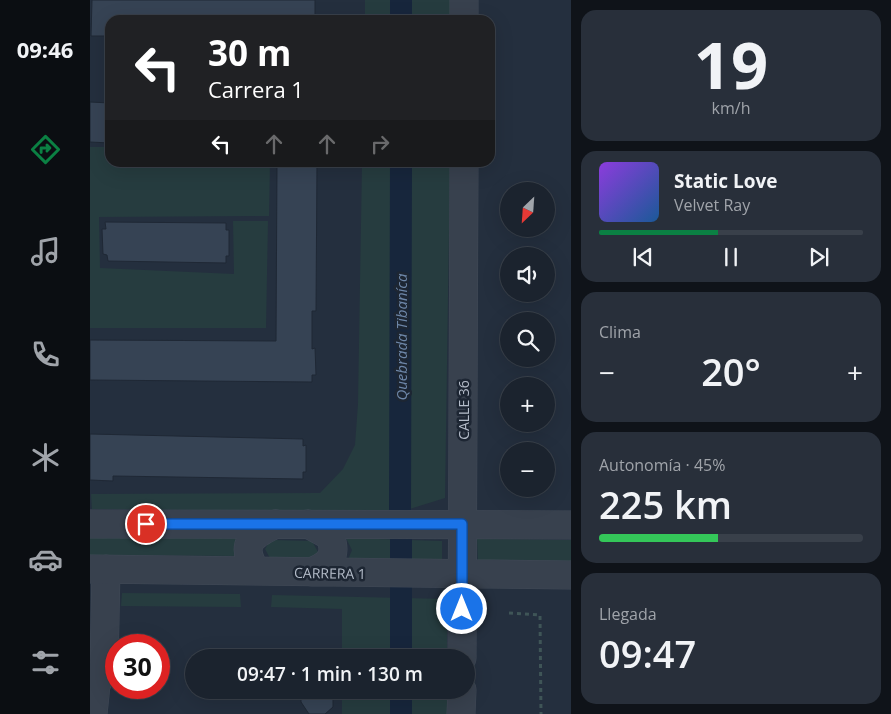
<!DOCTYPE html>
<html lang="es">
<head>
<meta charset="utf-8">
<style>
  body { margin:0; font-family:"Open Sans",sans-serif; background:#282f3a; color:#f1f3f6; height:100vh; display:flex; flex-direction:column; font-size:19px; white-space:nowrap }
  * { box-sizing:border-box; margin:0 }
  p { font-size:16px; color:#a0a4aa }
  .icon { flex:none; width:28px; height:28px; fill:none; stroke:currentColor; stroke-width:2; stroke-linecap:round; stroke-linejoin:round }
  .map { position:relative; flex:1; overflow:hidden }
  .side { display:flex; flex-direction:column; gap:10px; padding:10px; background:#0f1319; width:320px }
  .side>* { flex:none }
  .hud { position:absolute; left:15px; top:15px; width:390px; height:152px; border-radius:15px; box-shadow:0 5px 20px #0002,0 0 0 1px #39404a; background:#202124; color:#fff; overflow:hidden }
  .needle { width:32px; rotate:205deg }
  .tools { position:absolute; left:410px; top:182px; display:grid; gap:10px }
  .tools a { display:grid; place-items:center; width:55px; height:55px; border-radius:50%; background:#1b232e; box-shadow:0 5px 20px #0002,0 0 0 1px #39404a; font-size:25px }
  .speed { position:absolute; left:15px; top:634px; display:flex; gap:10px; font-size:25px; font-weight:700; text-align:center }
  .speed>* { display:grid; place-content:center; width:65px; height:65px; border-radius:50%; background:#1b232e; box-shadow:0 5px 20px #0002,0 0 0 1px #39404a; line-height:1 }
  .speed .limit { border:8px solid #d22; background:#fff; color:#111 }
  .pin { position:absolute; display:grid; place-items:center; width:42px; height:42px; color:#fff; margin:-21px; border:2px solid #fff; border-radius:50%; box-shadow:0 1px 5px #0007 }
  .me { position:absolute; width:55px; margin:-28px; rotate:0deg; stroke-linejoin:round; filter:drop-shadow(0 0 4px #0008) }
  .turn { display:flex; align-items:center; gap:18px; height:105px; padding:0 20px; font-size:22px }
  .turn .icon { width:65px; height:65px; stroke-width:2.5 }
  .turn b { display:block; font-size:35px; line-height:42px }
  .lanes { display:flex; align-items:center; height:48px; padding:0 20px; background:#0003; justify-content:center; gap:25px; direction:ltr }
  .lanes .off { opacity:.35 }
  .big { font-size:38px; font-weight:600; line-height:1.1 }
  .side .tile { flex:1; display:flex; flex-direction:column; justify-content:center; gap:8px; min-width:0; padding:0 18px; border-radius:15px; background:#282f3a }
  .side .dial { align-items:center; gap:0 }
  .dial b { font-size:65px; line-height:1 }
  .song { display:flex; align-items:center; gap:15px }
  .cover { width:60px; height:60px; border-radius:8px; background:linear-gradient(135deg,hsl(270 70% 55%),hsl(210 70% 35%)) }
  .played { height:5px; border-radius:2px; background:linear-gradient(90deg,#0b8043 45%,#39404a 45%) }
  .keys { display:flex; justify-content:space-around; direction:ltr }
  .heat { display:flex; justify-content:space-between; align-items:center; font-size:28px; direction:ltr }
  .charge { height:8px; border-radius:4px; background:linear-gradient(90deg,#34c759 45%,#39404a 0) }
  .trip { position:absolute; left:95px; top:649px; width:290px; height:50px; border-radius:25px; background:#1b232e; box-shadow:0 5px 20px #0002,0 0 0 1px #39404a; font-weight:600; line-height:50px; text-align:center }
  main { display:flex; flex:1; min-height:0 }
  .tab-bar { display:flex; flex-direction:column; width:90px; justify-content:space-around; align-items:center; background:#0b0e12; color:#a0a4aa }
  .tab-bar .icon { width:35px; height:35px }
  .tab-bar .on { color:#0b8043 }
  .tab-bar b { font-size:22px; color:#f1f3f6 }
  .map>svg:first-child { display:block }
  .green { fill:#263c3f }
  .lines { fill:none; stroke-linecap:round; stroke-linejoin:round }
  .canal { stroke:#17263c; stroke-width:22 }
  .building { fill:#364354; stroke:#1f2835 }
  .minor-casing { stroke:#414a57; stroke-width:29 }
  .path { stroke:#3f5557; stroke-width:3; stroke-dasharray:4 4; stroke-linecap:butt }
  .minor { stroke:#38414e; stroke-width:28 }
  .route-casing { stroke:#114b97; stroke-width:12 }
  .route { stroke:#1a73e8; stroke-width:9 }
  .labels { text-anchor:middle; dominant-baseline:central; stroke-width:5; stroke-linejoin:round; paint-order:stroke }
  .street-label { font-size:14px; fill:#b4bcc9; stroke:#1d2633 }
  .water-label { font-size:15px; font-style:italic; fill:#6d86a8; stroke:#1d2633 }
</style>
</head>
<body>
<main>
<nav class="tab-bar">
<b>09:46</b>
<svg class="icon on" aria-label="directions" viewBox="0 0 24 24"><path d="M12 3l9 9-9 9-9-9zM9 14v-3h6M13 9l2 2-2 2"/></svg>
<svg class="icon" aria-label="music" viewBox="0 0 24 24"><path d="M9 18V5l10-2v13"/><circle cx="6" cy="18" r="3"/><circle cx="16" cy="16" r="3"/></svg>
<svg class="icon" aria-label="phone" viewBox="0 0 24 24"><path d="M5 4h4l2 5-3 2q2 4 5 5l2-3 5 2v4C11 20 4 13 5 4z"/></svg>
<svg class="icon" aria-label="climate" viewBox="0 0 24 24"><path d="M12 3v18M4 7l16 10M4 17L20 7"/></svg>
<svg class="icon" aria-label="car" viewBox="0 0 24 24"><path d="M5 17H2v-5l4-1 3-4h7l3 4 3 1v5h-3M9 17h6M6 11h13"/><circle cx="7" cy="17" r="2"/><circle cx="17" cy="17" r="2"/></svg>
<svg class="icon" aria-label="filters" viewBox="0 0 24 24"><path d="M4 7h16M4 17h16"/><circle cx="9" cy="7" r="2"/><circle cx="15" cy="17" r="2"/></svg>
</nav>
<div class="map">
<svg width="481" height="714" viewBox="0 0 481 714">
  <rect width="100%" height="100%" fill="#242f3e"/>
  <!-- green -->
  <path class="green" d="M 275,0 L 361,0 L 360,20 L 275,20 Z
    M 0,147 L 20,147 L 20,162 L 180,163 L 179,216 L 9,217 L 10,268 L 144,274 L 143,221 L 178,221 L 176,328 L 0,328 Z
    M 272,163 L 360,163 L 355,498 L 310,512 L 2,509 L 1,494 L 230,493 L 253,469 L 265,445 L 268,404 Z
    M 0,537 L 148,538 L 148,556 L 0,555 Z
    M 256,538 L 352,541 L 352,561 L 257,562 L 262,550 Z
    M 387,539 L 481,540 L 481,563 L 388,563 Z
    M 184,540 L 222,541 L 228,552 L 227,558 L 182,562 L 175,549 L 179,542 Z
    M 32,593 L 150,594 L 151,607 L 31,606 Z
    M 182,595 L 357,599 L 357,657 L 252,657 L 252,609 L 181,607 Z
    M 252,690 L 357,690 L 357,714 L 252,714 Z"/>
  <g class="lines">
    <!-- canal -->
    <path class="canal" d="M 311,20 L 311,0
      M 310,512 L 311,162
      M 311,538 L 311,562
      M 311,588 L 311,658
      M 311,690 L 311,714"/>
  </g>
  <!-- building -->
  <path class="building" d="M 2,0 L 225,0 L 225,20 L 20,20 L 20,36 L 1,36 Z
    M 0,102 L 20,103 L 20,143 L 0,142 Z
    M 187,162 L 227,162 L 226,311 L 222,311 L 222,349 L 225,348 L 226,375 L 222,375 L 222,382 L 0,380 L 0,340 L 186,341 Z
    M 15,222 L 136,223 L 136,230 L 139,230 L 139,256 L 136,256 L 136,263 L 18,261 L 17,255 L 13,254 L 12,229 L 16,229 Z
    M 0,434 L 213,439 L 213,446 L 216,445 L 216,472 L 213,472 L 213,479 L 23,476 L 23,481 L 0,480 Z
    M 211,690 L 243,690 L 243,707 L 235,714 L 219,714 L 211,702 Z"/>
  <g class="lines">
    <defs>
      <path id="minor" d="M 374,20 L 374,0
        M 0,524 L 481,525
        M 218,524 L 240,536 C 248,556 239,565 221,572
        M 0,569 L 481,575
        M 166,571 C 149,544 161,536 186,524
        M 372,658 L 374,162
        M 3,714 L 6,685 L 14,668 L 16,569
        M 371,714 L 372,690"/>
    </defs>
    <!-- minor casing -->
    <use href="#minor" class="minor-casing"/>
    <!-- path -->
    <path class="path" d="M 419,613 L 450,615 L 451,714"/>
    <!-- minor -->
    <use href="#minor" class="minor"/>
  </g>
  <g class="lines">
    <defs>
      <path id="route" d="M 56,524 L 372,524 L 372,609"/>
    </defs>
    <!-- route casing -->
    <use href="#route" class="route-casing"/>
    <!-- route -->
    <use href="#route" class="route"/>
  </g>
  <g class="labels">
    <!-- street labels -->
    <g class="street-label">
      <text transform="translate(373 410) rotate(-90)">CALLE 36</text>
      <text transform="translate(240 573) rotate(1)">CARRERA 1</text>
    </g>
    <!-- water labels -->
    <g class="water-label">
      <text transform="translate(311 337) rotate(-90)">Quebrada Tibaníca</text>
    </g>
  </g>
</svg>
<div class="tools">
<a><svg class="needle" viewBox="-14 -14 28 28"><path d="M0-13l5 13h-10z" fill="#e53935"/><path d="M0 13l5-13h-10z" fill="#a0a4aa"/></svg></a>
<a><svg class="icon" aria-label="sound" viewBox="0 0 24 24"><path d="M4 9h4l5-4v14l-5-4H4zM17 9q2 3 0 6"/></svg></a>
<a><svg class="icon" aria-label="search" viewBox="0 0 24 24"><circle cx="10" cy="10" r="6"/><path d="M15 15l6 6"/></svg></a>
<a>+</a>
<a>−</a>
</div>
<div class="speed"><div class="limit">30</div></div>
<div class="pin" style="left:56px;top:524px;background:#d93025"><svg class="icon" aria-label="arrive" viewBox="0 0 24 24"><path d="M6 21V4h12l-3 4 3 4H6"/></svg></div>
<svg class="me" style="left:372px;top:609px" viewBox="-20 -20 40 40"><circle r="17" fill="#1a73e8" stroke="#fff" stroke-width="3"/><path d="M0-11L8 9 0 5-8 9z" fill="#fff"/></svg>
<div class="trip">09:47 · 1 min · 130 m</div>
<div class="hud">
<div class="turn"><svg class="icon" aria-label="left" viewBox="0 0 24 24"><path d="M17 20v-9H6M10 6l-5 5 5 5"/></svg><div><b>30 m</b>Carrera 1</div></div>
<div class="lanes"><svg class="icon" aria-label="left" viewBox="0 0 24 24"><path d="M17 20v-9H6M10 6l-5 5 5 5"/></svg><svg class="icon off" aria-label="ahead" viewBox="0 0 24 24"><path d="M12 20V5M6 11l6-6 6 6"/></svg><svg class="icon off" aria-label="ahead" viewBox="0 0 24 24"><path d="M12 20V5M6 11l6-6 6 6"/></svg><svg class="icon off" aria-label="right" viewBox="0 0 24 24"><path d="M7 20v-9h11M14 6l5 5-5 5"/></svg></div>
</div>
</div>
<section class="side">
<div class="tile dial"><b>19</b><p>km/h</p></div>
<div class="tile">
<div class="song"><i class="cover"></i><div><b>Static Love</b><p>Velvet Ray</p></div></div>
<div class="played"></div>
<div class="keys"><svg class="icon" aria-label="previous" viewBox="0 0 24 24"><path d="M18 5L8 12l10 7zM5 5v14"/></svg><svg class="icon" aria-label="pause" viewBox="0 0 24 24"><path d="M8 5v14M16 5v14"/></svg><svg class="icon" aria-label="next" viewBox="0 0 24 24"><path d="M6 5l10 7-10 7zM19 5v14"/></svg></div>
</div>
<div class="tile"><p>Clima</p>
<div class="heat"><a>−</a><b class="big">20°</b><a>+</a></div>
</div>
<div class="tile"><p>Autonomía · 45%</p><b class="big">225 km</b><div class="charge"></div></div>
<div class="tile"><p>Llegada</p><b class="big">09:47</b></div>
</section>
</main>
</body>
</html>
